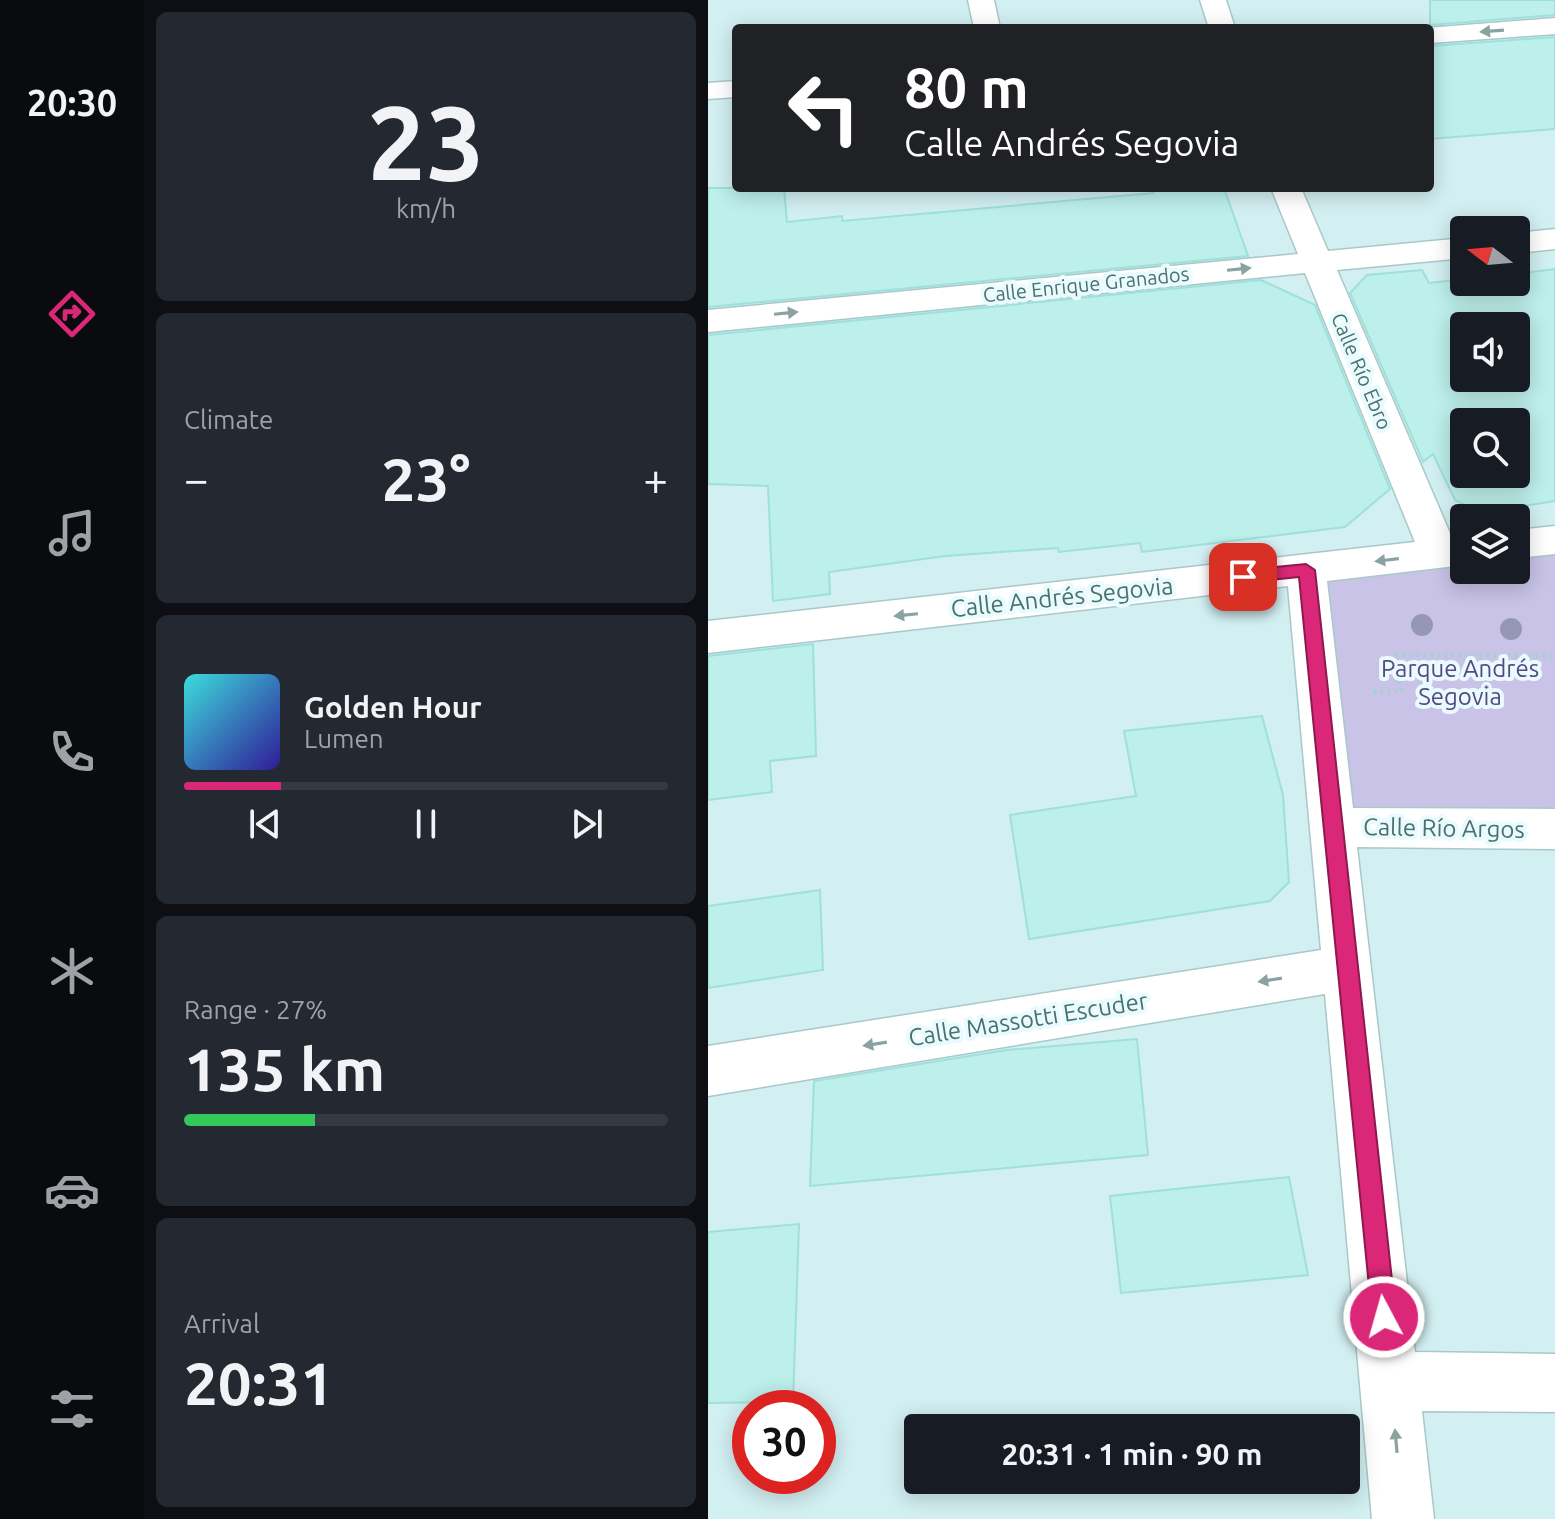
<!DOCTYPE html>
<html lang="en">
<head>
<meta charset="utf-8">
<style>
  body { margin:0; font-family:Ubuntu,sans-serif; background:#242831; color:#f1f3f6; height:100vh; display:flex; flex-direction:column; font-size:30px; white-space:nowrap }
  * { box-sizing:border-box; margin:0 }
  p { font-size:26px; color:#9ea1a6 }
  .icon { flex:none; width:44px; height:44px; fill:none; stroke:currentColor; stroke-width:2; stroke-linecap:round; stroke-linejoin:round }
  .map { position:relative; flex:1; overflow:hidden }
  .side { display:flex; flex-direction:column; gap:12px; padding:12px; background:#0d0f14; width:564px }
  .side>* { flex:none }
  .guide { position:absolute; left:24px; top:24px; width:702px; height:168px; border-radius:8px; box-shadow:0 4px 20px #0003; background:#202124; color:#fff; overflow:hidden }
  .needle { width:52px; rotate:286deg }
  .fabs { position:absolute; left:742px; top:216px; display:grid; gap:16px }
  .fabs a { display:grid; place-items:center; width:80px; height:80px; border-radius:8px; background:#171b24; box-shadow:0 4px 20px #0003; font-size:40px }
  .speed { position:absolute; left:24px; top:1390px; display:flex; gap:16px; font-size:40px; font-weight:700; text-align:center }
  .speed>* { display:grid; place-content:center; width:104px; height:104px; border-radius:50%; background:#171b24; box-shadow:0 4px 20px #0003; line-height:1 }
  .speed .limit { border:12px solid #d22; background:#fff; color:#111 }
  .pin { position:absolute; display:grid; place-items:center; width:68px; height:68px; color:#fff; margin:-34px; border-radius:16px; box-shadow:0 4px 12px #0006 }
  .me { position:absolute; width:88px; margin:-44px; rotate:354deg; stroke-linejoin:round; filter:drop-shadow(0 0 6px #0008) }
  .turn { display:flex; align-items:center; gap:28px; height:168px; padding:0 40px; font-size:36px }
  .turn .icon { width:104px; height:104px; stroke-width:2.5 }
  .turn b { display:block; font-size:56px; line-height:68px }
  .big { font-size:60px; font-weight:700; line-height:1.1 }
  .side .widget { flex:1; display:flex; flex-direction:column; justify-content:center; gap:12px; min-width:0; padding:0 28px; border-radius:12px; background:#242831 }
  .side .dial { align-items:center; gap:0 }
  .dial b { font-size:104px; line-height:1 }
  .song { display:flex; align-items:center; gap:24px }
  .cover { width:96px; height:96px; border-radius:12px; background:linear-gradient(135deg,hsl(180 70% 55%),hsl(250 70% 35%)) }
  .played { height:8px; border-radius:4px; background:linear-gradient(90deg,#db2777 20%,#363941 20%) }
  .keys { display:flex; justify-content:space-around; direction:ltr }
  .heat { display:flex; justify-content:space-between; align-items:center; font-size:44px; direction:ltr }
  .charge { height:12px; border-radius:6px; background:linear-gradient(90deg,#34c759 27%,#363941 0) }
  .trip { position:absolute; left:196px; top:1414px; width:456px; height:80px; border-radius:8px; background:#171b24; box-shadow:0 4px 20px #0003; font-weight:700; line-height:80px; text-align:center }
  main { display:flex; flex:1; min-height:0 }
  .tab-bar { display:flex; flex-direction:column; width:144px; justify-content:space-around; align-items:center; background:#090b0e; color:#9ea1a6 }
  .tab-bar .icon { width:56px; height:56px }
  .tab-bar .current { color:#db2777 }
  .tab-bar b { font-size:36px; color:#f1f3f6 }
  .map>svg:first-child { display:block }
  .residential { fill:#d2eff1; fill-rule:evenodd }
  .green { fill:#c8c3e7 }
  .building { fill:#bdefeb; stroke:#9ee0db; stroke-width:2; fill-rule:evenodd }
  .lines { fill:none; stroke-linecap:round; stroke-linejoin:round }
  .minor-casing { stroke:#a9c8c8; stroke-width:3 }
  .path { stroke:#a0d3cf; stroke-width:5; stroke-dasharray:2 5; stroke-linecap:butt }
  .minor { fill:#fff; fill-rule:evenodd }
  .tree { fill:#9697b8 }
  .oneway { fill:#8aa3a0 }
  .route { fill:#db2777; stroke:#8e194d; stroke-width:2 }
  .labels { text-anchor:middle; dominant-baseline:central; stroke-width:8; stroke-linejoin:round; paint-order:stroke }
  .far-street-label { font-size:20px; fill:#4b716d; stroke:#e9fbfe }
  .street-label { font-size:24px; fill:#4b716d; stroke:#e9fbfe }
  .park-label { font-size:24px; fill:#574982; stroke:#e9fbfe }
</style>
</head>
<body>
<main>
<nav class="tab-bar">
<b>20:30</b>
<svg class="icon current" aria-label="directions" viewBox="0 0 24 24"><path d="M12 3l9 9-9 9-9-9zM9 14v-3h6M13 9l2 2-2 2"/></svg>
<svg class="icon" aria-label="music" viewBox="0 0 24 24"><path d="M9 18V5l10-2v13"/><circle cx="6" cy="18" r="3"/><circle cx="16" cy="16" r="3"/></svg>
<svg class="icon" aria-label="phone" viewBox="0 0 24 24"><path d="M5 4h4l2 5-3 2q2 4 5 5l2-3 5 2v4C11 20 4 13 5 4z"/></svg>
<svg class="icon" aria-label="climate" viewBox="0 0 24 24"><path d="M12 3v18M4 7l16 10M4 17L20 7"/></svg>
<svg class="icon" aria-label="car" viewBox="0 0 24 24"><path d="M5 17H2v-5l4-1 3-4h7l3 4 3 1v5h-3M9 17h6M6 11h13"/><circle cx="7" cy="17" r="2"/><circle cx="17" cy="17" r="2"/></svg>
<svg class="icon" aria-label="filters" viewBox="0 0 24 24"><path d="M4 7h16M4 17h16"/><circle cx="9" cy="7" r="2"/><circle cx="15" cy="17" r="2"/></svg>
</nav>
<section class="side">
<div class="widget dial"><b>23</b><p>km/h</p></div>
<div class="widget"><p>Climate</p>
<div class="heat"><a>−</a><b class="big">23°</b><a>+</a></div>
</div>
<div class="widget">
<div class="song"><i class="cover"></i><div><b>Golden Hour</b><p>Lumen</p></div></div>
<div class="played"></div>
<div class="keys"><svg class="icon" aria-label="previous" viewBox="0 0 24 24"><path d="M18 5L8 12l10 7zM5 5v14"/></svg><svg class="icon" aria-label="pause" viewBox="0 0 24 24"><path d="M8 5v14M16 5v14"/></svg><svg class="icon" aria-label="next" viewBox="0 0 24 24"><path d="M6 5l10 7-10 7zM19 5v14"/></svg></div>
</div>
<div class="widget"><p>Range · 27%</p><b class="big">135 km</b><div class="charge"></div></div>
<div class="widget"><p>Arrival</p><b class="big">20:31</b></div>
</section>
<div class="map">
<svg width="847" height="1519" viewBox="0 0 847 1519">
  <rect width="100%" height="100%" fill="#e4f7fb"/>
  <!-- residential -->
  <path class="residential" d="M 0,0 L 847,0 L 847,1519 L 0,1519 ZM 28,28 L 722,28 L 722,188 L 28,188 ZM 756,230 L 808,230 L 808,282 L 756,282 ZM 756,326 L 808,326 L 808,378 L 756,378 ZM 756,422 L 808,422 L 808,474 L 756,474 ZM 756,518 L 808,518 L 808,570 L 756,570 ZM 42,1408 L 110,1408 L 110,1476 L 42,1476 ZM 210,1428 L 638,1428 L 638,1480 L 210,1480 Z"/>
  <!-- green -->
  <path class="green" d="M 847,540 L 847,829 L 625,827 L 598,570 L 756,551 L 756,570 L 808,570 L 808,544 Z"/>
  <!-- building -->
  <path class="building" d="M 722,0 L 847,0 L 847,15 L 722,25 Z
    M 847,37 L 847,129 L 722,139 L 722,46 Z
    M 0,188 L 76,188 L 79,222 L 134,216 L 134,221 L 445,193 L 443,188 L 516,188 L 540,256 L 0,307 Z
    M 847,269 L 847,501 L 772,513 L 747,500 L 725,454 L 715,462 L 642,293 L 659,275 L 714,270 L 721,283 L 756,279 L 808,282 L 808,274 ZM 756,326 L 808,326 L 808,378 L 756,378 ZM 756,422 L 808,422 L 808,474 L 756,474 Z
    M 553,280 L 607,305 L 682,489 L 637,527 L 434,552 L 432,543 L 351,552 L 350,548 L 237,556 L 121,572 L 122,594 L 65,601 L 60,486 L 0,484 L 0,335 Z
    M 105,644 L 108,756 L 62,761 L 64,792 L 0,800 L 0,656 Z
    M 554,716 L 575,795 L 581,882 L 562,901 L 321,939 L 302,815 L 428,796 L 416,731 Z
    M 112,890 L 115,970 L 0,988 L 0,906 Z
    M 429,1039 L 440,1155 L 102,1186 L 106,1081 L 299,1050 Z
    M 581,1177 L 600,1275 L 413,1293 L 402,1196 Z
    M 91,1224 L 85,1402 L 0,1403 L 0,1232 Z"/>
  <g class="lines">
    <defs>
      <path id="minor" d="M 260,0 L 286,0 L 292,28 L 266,28 Z
        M 492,0 L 518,0 L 527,28 L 501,28 Z
        M 847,18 L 847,34 L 722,43 L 722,28 L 718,28 Z
        M 28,81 L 28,97 L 0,99 L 0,83 Z
        M 563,188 L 593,188 L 620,251 L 756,238 L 756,258 L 629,270 L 744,538 L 756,537 L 756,565 L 619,581 L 645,808 L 847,809 L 847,849 L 649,847 L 707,1352 L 847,1354 L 847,1412 L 714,1411 L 726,1519 L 664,1519 L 617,994 L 0,1096 L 0,1046 L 613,950 L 580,586 L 0,653 L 0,621 L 707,542 L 597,273 L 0,332 L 0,310 L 590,254 Z
        M 847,229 L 847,249 L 808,253 L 808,233 Z
        M 847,526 L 847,554 L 808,558 L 808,530 Z"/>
    </defs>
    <!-- minor casing -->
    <use href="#minor" class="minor-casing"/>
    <!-- path -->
    <path class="path" d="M 666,692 L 693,691 L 688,655 L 847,656"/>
    <!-- minor -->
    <use href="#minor" class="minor"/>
  </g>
  <!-- trees -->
  <g class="tree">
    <circle cx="714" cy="625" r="11"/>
    <circle cx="803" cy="629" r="11"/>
  </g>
  <!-- one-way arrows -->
  <defs><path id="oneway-solid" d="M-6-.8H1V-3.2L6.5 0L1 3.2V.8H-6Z" transform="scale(2)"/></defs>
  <g class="oneway">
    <use href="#oneway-solid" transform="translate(784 31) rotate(176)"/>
    <use href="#oneway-solid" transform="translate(531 269) rotate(-6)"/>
    <use href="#oneway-solid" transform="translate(78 313) rotate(-6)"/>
    <use href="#oneway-solid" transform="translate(679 560) rotate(173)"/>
    <use href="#oneway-solid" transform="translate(198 615) rotate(174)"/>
    <use href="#oneway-solid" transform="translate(562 980) rotate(171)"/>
    <use href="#oneway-solid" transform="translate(167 1044) rotate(171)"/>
    <use href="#oneway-solid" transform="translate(688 1441) rotate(-95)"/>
  </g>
  <!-- route -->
  <path class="route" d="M 598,564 L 607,570 L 688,1317 L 684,1326 L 676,1329 L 667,1326 L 664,1317 L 591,577 L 535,583 L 527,577 L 535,570 Z"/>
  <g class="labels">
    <!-- far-street labels -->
    <g class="far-street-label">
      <text transform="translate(378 284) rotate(-6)">Calle Enrique Granados</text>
      <text transform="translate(654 371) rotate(67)">Calle Río Ebro</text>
    </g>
    <!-- street labels -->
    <g class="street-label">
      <text transform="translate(354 597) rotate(-6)">Calle Andrés Segovia</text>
      <text transform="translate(736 828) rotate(1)">Calle Río Argos</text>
      <text transform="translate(320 1019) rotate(-9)">Calle Massotti Escuder</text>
    </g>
    <!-- park labels -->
    <g class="park-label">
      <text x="752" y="668">Parque Andrés<tspan x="752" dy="28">Segovia</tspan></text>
    </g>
  </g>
</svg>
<div class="fabs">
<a><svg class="needle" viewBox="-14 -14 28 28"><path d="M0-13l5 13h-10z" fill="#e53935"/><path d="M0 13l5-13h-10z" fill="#9ea1a6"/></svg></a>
<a><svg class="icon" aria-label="sound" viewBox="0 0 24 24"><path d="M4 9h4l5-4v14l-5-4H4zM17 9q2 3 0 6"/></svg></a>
<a><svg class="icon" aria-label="search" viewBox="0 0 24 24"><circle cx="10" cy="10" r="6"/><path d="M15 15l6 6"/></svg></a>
<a><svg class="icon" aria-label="layers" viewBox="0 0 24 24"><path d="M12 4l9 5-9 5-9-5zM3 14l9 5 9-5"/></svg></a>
</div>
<div class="speed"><div class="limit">30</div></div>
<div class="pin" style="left:535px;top:577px;background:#d93025"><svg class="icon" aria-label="arrive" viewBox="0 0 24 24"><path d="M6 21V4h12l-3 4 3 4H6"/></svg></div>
<svg class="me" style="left:676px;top:1317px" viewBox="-20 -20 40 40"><circle r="17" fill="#db2777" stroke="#fff" stroke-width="3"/><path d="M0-11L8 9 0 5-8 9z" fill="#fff"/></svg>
<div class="trip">20:31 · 1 min · 90 m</div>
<div class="guide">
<div class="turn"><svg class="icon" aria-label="left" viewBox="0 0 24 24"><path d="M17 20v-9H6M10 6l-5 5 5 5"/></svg><div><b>80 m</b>Calle Andrés Segovia</div></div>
</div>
</div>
</main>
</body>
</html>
